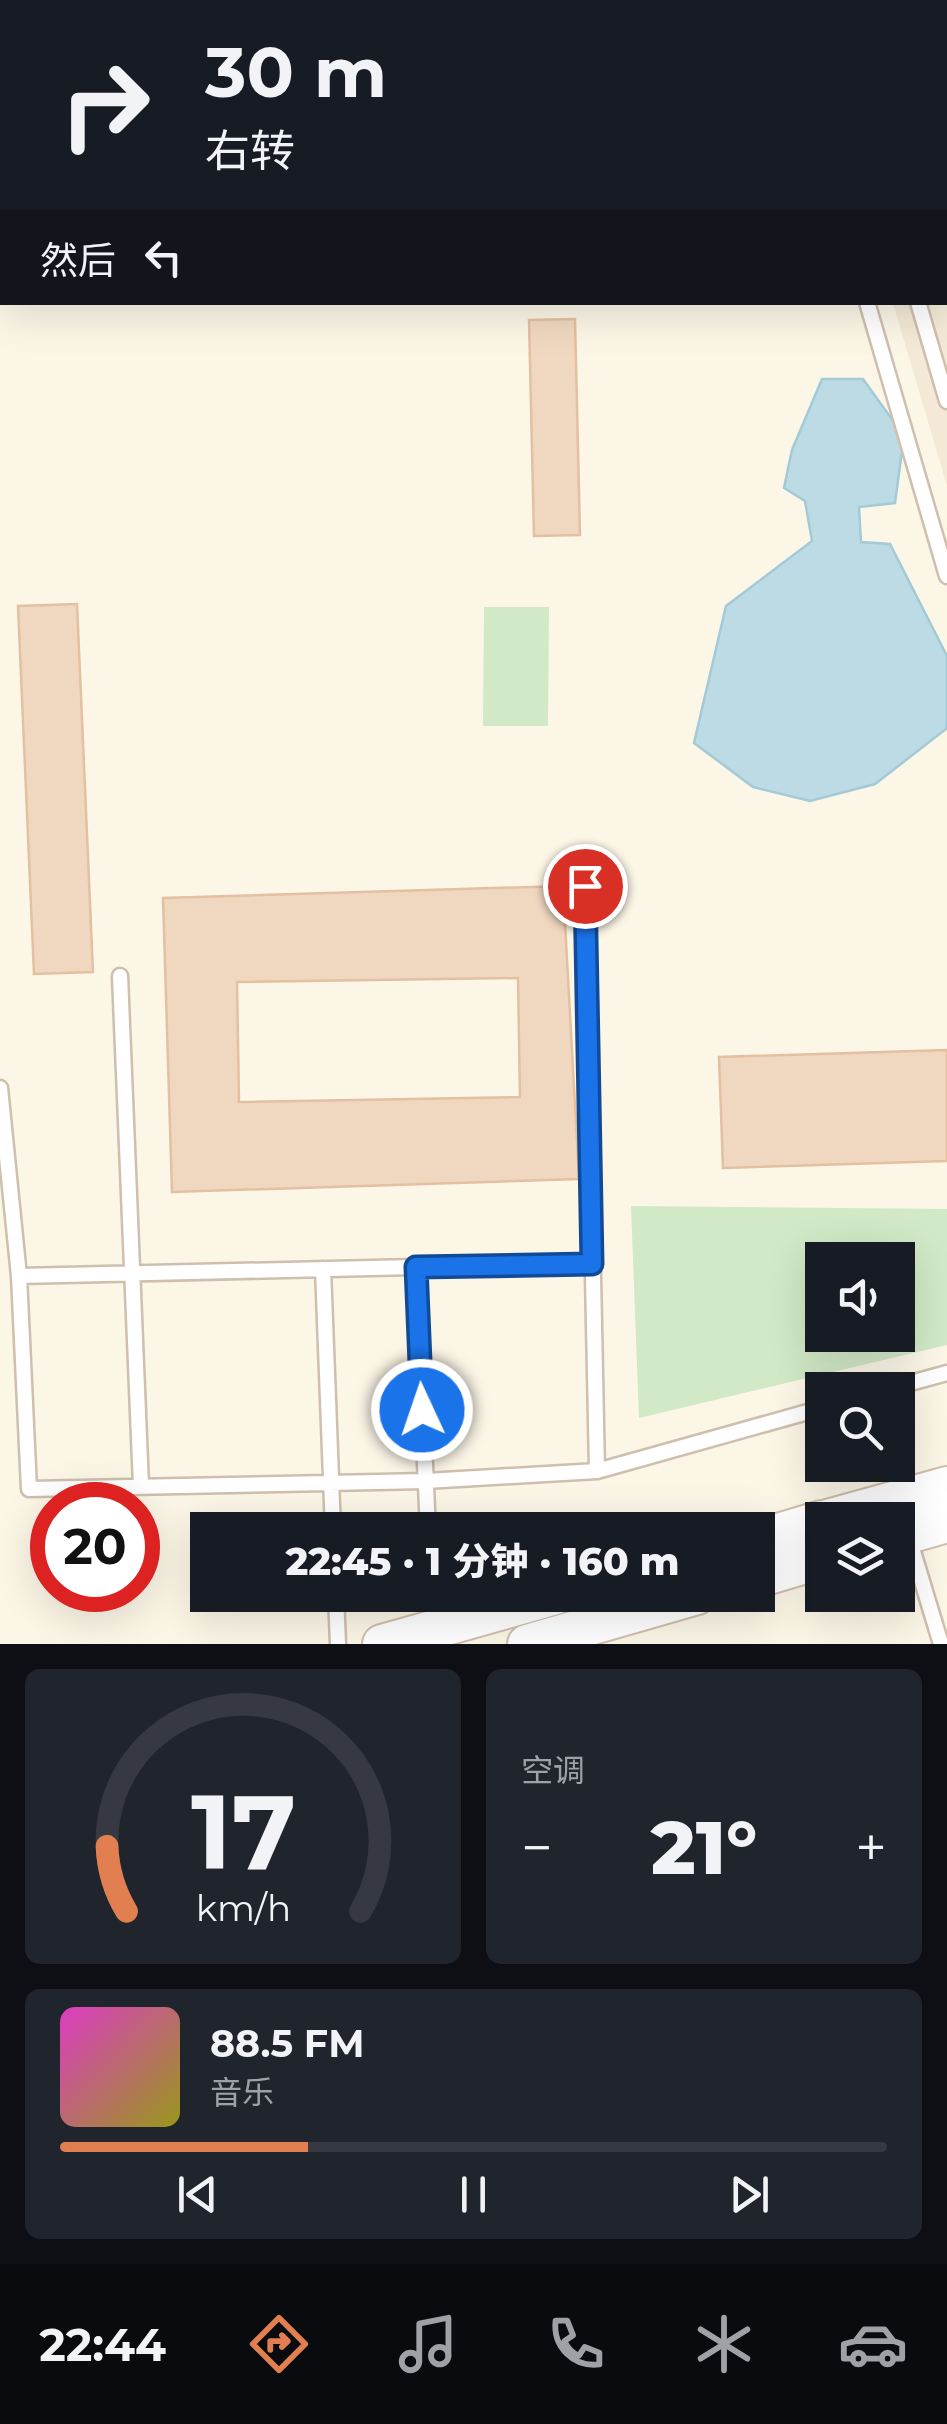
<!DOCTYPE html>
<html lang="zh">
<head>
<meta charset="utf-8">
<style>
  body { margin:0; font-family:Montserrat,"Noto Sans SC",sans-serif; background:#20242c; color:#f1f3f6; height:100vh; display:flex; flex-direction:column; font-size:38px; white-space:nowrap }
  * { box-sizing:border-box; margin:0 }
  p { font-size:32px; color:#9ea1a6 }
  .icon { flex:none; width:55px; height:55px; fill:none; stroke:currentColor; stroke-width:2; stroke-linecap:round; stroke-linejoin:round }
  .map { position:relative; height:1644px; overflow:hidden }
  .details { display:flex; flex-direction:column; gap:25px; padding:25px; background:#0d0f14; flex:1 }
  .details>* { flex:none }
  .hud { position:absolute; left:0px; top:0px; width:948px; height:305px; box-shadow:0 10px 40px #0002; background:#171b24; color:#f1f3f6; overflow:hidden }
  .buttons { position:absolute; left:805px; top:1242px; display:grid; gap:20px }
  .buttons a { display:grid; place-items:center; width:110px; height:110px; border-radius:0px; background:#171b24; box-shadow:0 10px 40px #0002; font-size:50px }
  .speed { position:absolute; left:30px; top:1482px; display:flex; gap:20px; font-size:50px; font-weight:700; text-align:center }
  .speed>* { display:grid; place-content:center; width:130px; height:130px; border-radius:50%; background:#171b24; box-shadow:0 10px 40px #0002; line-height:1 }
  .speed .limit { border:15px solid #d22; background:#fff; color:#111 }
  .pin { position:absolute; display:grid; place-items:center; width:85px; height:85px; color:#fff; margin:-42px; border:5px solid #fff; border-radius:50%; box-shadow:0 2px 10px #0007 }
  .me { position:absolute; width:110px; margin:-55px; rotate:357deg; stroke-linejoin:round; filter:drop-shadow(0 0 8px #0008) }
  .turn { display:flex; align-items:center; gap:35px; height:210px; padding:0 40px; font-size:45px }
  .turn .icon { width:130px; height:130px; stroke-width:2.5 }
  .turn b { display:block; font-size:70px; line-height:85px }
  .then { display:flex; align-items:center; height:95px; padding:0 40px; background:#0003; gap:20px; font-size:38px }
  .big { font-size:75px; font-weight:800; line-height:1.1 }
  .details .widget { flex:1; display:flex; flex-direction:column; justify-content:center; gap:15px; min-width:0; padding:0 35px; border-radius:15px; background:#20242c }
  .details .dial { align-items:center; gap:0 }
  .dial svg { height:260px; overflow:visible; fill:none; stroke:#363941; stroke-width:7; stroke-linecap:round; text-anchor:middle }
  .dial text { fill:#f1f3f6; stroke:none }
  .song { display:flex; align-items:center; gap:30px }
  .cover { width:120px; height:120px; border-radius:15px; background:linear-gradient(135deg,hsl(310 70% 55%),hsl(60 70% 35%)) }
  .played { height:10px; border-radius:5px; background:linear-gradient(90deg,#e27f51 30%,#363941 30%) }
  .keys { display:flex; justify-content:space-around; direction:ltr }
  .heat { display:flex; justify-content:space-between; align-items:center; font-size:55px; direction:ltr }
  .details .tiles { flex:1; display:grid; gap:25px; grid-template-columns:1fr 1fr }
  .widget:last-child { grid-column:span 2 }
  .trip { position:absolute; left:190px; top:1512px; width:585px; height:100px; border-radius:0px; background:#171b24; box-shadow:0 10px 40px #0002; font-weight:800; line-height:100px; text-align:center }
  .menu { display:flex; height:160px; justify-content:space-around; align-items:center; background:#090b0e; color:#9ea1a6 }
  .menu .icon { width:70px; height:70px }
  .menu .on { color:#e27f51 }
  .menu b { font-size:45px; color:#f1f3f6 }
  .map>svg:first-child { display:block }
  .residential { fill:#f3e9d6 }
  .green { fill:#d1e9c6; fill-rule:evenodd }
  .water { fill:#bcdbe5; stroke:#a3cad7; stroke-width:2.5 }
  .building { fill:#f0d8c0; stroke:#e3c0a1; stroke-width:2.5; fill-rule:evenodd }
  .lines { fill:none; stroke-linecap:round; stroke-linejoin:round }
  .service-casing { stroke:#cebfae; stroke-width:19 }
  .secondary-casing { stroke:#d0bfab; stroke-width:42 }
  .service { stroke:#fff; stroke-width:14 }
  .secondary { stroke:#fff; stroke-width:38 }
  .route-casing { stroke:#114b97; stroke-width:25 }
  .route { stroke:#1a73e8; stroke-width:18 }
</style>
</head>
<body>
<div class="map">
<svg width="947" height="1644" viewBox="0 0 947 1644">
  <rect width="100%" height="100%" fill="#fcf6e7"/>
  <!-- residential -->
  <path class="residential" d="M 803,0 L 947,0 L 947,486 L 893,303 L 945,302 L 945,2 Z"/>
  <!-- green -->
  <path class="green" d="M 18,0 L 770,0 L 771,2 L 18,2 Z
    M 484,607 L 549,607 L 548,726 L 483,726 Z
    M 631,1206 L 947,1209 L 947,1345 L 639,1418 ZM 822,1260 L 898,1260 L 898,1335 L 822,1335 Z"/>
  <!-- water -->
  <path class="water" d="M 822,379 L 863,379 L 904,436 L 895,503 L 859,507 L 861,542 L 890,544 L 947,656 L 947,721 L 946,729 L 875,784 L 810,801 L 753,787 L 694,743 L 726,606 L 812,541 L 805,501 L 784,488 L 792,450 Z"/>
  <!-- building -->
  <path class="building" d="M 575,319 L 580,535 L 534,536 L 529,320 Z
    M 77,604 L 93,972 L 34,974 L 18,606 Z
    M 563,886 L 579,1179 L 172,1192 L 163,898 ZM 518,978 L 520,1097 L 239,1102 L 237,982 Z
    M 947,1050 L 947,1161 L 723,1168 L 719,1057 Z"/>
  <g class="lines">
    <defs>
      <path id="service" d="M 945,81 L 947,81
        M 867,302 L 947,576
        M 918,302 L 947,401
        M 585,886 L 597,1471
        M 120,976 L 141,1486
        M 0,1088 L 19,1276 L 29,1489 L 426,1481 L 597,1471 L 822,1408
        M 416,1267 L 428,1530
        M 323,1269 L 333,1530
        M 19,1276 L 592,1263
        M 885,1390 L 947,1373
        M 908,1535 L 941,1644
        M 336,1595 L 338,1644
        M 431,1595 L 433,1629"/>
      <path id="secondary" d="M 824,1520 L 947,1486
        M 898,1537 L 947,1523
        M 758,1539 L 822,1520
        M 758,1578 L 822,1559
        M 382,1644 L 556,1595
        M 527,1644 L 697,1595"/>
    </defs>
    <!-- service casing -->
    <use href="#service" class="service-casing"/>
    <!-- secondary casing -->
    <use href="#secondary" class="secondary-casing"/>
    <!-- service -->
    <use href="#service" class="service"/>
    <!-- secondary -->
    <use href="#secondary" class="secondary"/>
  </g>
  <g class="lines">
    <defs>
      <path id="route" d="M 422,1410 L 416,1267 L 592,1264 L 585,886"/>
    </defs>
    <!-- route casing -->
    <use href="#route" class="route-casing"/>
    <!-- route -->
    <use href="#route" class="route"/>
  </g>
</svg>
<div class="buttons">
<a><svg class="icon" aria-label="sound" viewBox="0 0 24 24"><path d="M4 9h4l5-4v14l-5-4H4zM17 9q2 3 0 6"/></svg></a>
<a><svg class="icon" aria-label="search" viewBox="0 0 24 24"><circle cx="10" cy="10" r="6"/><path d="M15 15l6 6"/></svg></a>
<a><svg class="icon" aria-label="layers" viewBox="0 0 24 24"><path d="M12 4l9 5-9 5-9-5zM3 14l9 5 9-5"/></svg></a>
</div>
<div class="speed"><div class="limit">20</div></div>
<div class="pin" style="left:585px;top:886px;background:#d93025"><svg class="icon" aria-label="arrive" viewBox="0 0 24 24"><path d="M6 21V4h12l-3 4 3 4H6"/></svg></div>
<svg class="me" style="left:422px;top:1410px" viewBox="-20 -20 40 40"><circle r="17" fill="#1a73e8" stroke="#fff" stroke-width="3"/><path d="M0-11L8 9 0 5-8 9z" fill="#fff"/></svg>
<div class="trip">22:45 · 1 分钟 · 160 m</div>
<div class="hud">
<div class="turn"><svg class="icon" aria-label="right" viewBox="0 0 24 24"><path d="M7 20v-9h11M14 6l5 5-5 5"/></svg><div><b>30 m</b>右转</div></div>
<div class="then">然后<svg class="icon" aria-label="left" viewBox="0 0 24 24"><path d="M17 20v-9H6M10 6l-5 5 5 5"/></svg></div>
</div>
</div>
<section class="details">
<div class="tiles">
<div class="widget dial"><svg viewBox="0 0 100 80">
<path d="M14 69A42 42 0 1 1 86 69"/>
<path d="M14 69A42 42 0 0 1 8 49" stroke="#e27f51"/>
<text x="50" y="56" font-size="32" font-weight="700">17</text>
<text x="50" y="72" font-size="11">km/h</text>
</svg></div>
<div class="widget"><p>空调</p>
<div class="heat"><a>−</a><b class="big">21°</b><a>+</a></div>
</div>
<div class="widget">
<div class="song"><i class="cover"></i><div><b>88.5 FM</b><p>音乐</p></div></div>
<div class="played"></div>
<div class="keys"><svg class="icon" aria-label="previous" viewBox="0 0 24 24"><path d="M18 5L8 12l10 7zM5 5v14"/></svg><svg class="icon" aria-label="pause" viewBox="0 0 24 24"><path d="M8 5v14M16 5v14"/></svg><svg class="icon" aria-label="next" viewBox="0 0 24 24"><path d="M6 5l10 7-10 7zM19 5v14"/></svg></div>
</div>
</div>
</section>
<nav class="menu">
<b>22:44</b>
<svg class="icon on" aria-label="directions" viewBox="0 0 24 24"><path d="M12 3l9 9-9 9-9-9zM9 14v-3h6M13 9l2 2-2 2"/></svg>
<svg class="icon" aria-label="music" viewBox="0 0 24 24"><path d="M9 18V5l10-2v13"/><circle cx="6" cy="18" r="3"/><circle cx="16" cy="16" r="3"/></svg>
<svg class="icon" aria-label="phone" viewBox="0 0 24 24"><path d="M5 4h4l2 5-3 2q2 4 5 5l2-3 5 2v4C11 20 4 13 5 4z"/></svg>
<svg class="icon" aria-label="climate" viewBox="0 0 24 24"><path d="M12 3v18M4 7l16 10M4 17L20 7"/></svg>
<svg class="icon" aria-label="car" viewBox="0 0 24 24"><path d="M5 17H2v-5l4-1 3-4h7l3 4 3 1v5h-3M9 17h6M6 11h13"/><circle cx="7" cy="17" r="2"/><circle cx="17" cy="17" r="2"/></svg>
</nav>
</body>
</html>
